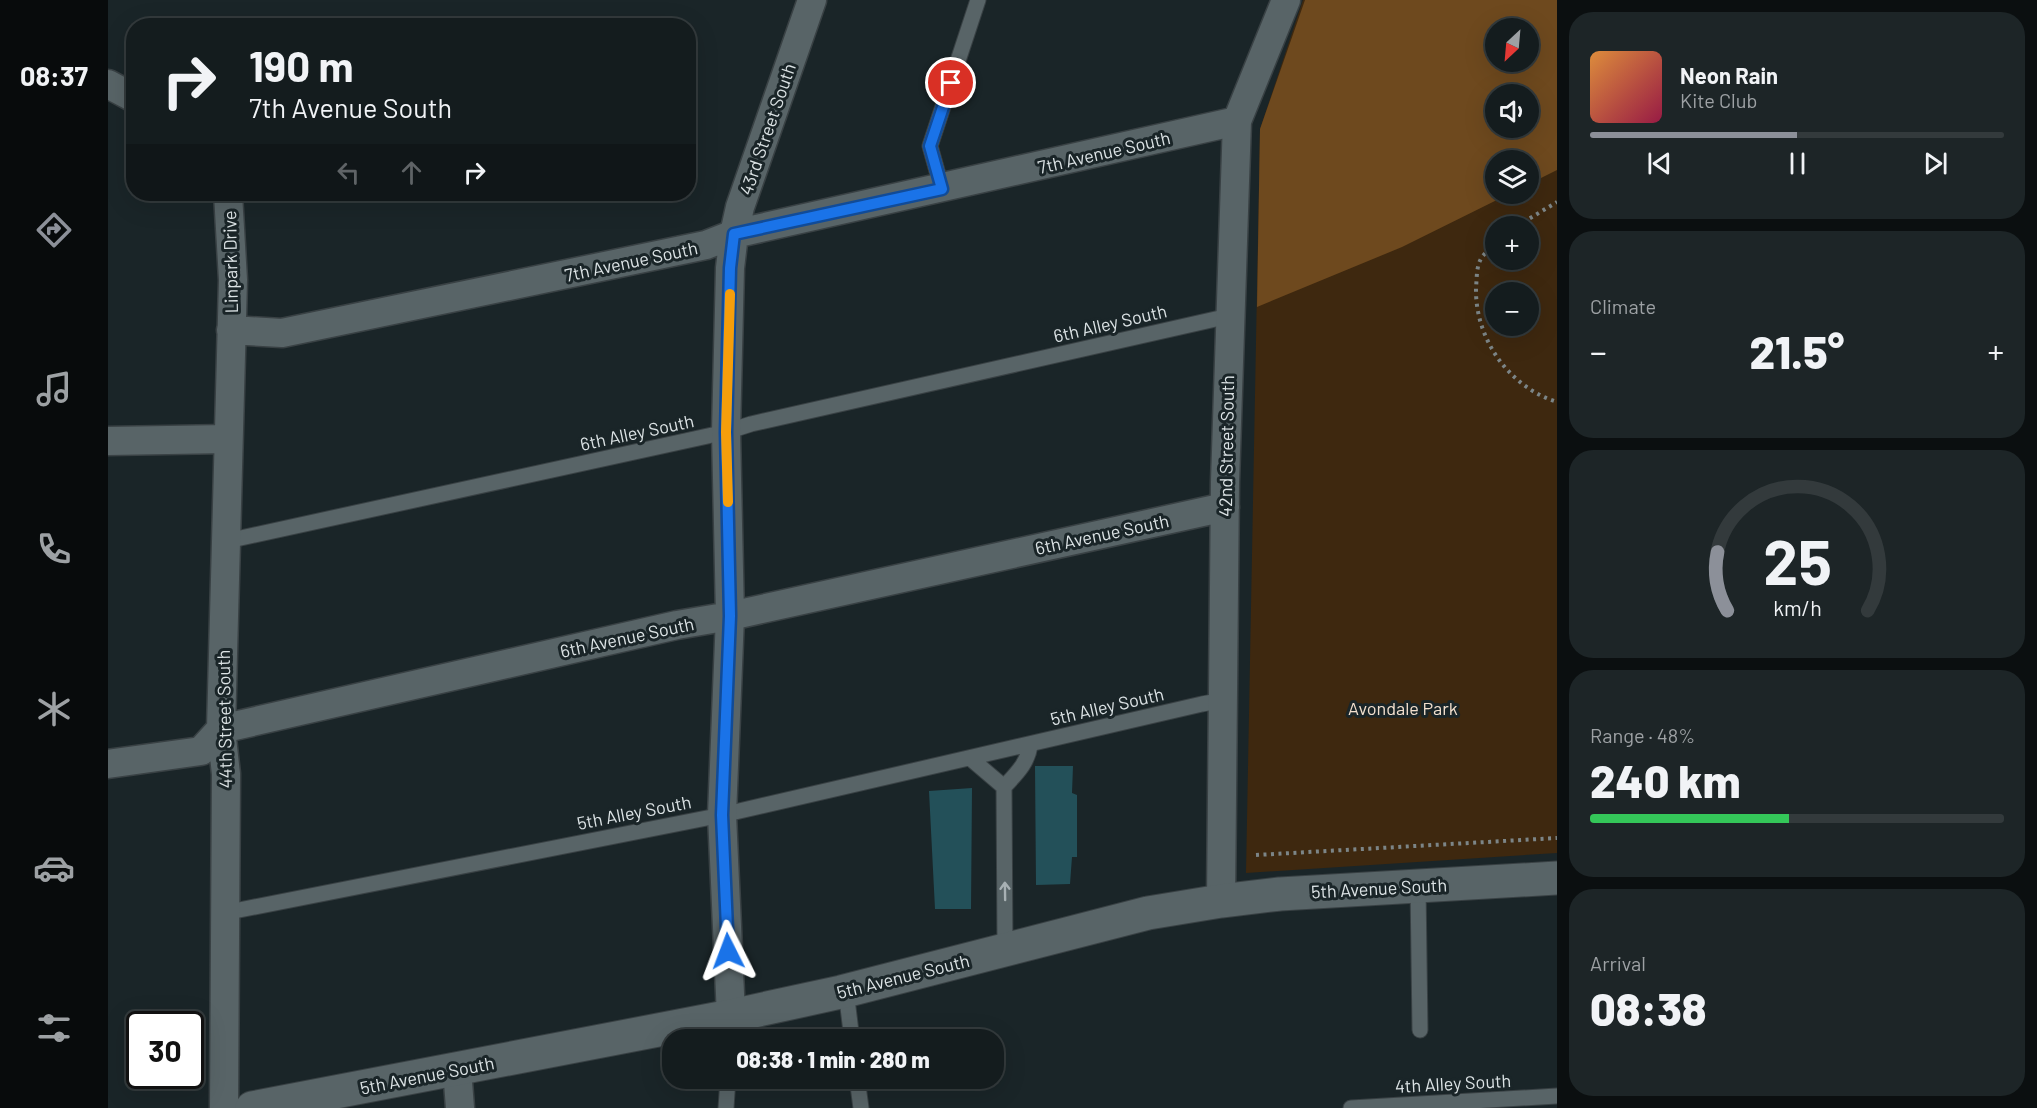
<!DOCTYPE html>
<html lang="en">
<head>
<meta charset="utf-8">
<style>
  body { margin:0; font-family:Barlow,sans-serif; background:#1d2527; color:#f1f3f6; height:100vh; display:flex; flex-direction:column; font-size:22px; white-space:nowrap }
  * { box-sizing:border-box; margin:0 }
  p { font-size:20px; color:#9da1a4 }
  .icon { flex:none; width:33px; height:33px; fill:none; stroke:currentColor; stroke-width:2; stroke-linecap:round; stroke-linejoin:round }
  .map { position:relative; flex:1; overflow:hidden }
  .drawer { display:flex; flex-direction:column; gap:12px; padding:12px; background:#0b0f10; width:480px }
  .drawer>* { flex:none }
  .top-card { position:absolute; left:18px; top:18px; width:570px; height:183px; border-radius:24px; box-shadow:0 6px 24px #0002,0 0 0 2px #333a3c; background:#141c1e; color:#f1f3f6; overflow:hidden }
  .needle { width:39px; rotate:206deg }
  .buttons { position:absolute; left:1377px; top:18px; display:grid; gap:12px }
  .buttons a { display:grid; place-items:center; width:54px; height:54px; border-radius:50%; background:#141c1e; box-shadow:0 6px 24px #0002,0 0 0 2px #333a3c; font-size:30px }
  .speed { position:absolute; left:18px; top:1011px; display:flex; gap:12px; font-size:30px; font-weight:700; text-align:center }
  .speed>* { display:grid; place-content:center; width:78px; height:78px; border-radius:50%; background:#141c1e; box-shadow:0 6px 24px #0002,0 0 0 2px #333a3c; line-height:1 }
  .speed .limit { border:3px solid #111; border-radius:9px; background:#fff; color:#111 }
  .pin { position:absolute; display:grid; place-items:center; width:51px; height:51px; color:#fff; margin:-26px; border:3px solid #fff; border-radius:50%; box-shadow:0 2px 6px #0007 }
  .me { position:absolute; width:66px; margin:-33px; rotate:357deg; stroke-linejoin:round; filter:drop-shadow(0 0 4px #0008) }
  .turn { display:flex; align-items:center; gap:21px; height:126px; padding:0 24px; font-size:27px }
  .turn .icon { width:78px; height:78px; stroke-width:2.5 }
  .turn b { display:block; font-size:42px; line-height:51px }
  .lanes { display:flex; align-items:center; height:57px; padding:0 24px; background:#0003; justify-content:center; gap:30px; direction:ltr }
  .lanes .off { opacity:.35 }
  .big { font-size:45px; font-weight:800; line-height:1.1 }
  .drawer .tile { flex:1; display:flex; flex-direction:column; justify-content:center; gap:9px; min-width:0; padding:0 21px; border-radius:24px; background:#1d2527 }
  .drawer .dial { align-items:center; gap:0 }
  .dial svg { height:156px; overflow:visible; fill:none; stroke:#333a3c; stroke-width:7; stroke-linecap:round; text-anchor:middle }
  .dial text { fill:#f1f3f6; stroke:none }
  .song { display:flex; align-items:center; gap:18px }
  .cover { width:72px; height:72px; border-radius:9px; background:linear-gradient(135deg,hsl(30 70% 55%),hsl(340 70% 35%)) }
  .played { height:6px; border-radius:3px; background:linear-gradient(90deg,#8c9099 50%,#333a3c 50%) }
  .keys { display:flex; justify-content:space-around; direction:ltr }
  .heat { display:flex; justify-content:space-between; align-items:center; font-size:33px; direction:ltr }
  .charge { height:9px; border-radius:4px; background:linear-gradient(90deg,#34c759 48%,#333a3c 0) }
  .trip { position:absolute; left:554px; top:1029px; width:342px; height:60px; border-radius:24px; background:#141c1e; box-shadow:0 6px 24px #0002,0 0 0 2px #333a3c; font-weight:800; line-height:60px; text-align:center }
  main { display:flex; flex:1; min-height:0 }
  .tab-bar { display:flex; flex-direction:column; width:108px; justify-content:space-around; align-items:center; background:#080b0c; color:#9da1a4 }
  .tab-bar .icon { width:42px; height:42px }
  .tab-bar .on { color:#8c9099 }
  .tab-bar b { font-size:27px; color:#f1f3f6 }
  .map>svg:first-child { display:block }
  .green { fill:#3e280f; fill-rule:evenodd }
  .forest { fill:#6e491e; fill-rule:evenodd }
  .building { fill:#235059 }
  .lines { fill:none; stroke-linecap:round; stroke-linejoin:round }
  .service-casing { stroke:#394144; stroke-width:17 }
  .minor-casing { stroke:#394144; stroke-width:31 }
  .tertiary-casing { stroke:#394144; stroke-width:35 }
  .path { stroke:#7c8587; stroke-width:4; stroke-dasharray:3 4.5; stroke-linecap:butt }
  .service { stroke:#586467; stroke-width:15 }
  .minor { stroke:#586467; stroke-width:28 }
  .tertiary { stroke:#586467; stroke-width:33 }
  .oneway { stroke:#a7b0b3 }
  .route-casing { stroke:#114b97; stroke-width:15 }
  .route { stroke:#1a73e8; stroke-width:10 }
  .slow { stroke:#f59e0b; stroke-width:10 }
  .labels { text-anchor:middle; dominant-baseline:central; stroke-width:6; stroke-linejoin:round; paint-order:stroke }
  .street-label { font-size:18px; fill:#dce3e5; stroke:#1a2528 }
  .park-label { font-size:18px; fill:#f3e0ce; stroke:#1a2528 }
</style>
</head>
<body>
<main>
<nav class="tab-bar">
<b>08:37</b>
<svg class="icon on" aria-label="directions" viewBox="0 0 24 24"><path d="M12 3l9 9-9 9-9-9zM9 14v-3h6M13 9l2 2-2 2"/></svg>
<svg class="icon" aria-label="music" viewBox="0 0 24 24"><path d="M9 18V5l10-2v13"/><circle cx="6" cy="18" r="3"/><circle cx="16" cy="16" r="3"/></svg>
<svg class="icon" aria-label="phone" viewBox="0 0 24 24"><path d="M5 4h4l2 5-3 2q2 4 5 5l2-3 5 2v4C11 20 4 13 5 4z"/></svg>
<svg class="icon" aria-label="climate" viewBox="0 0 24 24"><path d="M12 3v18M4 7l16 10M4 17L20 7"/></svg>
<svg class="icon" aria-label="car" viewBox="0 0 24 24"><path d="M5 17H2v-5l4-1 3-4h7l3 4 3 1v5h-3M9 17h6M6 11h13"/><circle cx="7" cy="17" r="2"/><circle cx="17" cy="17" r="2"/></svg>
<svg class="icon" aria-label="filters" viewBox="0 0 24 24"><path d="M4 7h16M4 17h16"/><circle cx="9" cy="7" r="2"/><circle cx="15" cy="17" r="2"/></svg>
</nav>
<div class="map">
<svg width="1449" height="1108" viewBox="0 0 1449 1108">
  <rect width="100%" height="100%" fill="#1a2528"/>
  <!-- green -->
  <path class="green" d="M 1195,0 L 1449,0 L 1449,853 L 1138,873 L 1152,129 ZM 1388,28 L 1420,28 L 1420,62 L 1388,62 ZM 1388,94 L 1420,94 L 1420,128 L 1388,128 ZM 1388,160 L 1420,160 L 1420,194 L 1388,194 ZM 1388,226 L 1420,226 L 1420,260 L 1388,260 ZM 1388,292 L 1420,292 L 1420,326 L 1388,326 Z"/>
  <!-- forest -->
  <path class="forest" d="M 1197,0 L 1449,0 L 1449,170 L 1421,184 L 1420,160 L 1388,160 L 1388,194 L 1401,194 L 1294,247 L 1149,307 L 1152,129 ZM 1388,28 L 1420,28 L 1420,62 L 1388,62 ZM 1388,94 L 1420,94 L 1420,128 L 1388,128 Z"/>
  <!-- building -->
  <path class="building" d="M 927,766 L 965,766 L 964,793 L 969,795 L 969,857 L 964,857 L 962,884 L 928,885 Z
    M 864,788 L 863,909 L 827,909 L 821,791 Z"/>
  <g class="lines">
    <defs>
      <path id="service" d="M 834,189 L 822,146 L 870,0
        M 119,541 L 618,432 L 643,424 L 1121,316
        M 862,758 L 896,787
        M 1310,886 L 1312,1030
        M 116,913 L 614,815 L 1094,704 L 1116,700
        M 897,950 L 896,787 C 908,774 920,763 922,745
        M 738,991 L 744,1040
        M 623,1040 L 623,1016
        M 749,1078 L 753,1108
        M 618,1108 L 620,1078
        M 1243,1108 L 1449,1096"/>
      <path id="minor" d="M 0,84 L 26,98
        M 123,330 L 174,333 L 598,245 L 626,234 L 1129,121
        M 0,441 L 119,439
        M 0,764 L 93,751 L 113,729 L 569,625 L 622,616 L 1117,507
        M 1113,901 L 1117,482 L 1129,121 L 1178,0
        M 623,1016 L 614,815 L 622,616 L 618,432 L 622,268 L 626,234 L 632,207 L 704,0
        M 349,1069 L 352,1108
        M 116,1108 L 118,774 L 113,729 L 125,280 L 120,194"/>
      <path id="tertiary" d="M 144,1108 L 623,1016 L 733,992 L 1040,913 L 1113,901 L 1172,894 L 1449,878"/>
    </defs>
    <!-- service casing -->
    <use href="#service" class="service-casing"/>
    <!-- minor casing -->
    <use href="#minor" class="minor-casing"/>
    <!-- tertiary casing -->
    <use href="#tertiary" class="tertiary-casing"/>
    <!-- path -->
    <path class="path" d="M 1409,226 L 1449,202
      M 1388,243 C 1383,247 1378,252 1374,257 C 1368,266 1369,278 1368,288 C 1367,339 1401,387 1449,402
      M 1148,855 L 1449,838"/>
    <!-- service -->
    <use href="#service" class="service"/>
    <!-- minor -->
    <use href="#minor" class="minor"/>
    <!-- tertiary -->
    <use href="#tertiary" class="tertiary"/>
  </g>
  <!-- one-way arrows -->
  <defs><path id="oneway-shaft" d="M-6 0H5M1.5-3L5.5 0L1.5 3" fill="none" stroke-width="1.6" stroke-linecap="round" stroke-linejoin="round" transform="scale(1.5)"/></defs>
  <use class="oneway" href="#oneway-shaft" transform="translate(897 891) rotate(-91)"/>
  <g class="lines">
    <defs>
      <path id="route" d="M 620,951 L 614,815 L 622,616 L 618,432 L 622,268 L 626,234 L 834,189 L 822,146 L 843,83"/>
    </defs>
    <!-- route casing -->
    <use href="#route" class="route-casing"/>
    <!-- route -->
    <use href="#route" class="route"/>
    <!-- slow -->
    <path class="slow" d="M 620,502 L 618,432 L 622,294"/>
  </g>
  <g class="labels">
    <!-- street labels -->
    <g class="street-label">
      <text transform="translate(659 129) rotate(-71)">43rd Street South</text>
      <text transform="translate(996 152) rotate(-13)">7th Avenue South</text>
      <text transform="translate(523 261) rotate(-12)">7th Avenue South</text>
      <text transform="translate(122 262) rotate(-91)">Linpark Drive</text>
      <text transform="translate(1002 323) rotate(-13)">6th Alley South</text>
      <text transform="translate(529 432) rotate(-12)">6th Alley South</text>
      <text transform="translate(1118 446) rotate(-89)">42nd Street South</text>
      <text transform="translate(994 534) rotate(-12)">6th Avenue South</text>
      <text transform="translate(519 637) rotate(-12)">6th Avenue South</text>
      <text transform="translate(999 706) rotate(-13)">5th Alley South</text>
      <text transform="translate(116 719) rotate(-91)">44th Street South</text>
      <text transform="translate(526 812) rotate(-11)">5th Alley South</text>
      <text transform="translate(1271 888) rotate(-3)">5th Avenue South</text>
      <text transform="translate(795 976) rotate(-14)">5th Avenue South</text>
      <text transform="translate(319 1075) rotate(-11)">5th Avenue South</text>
      <text transform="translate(1345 1083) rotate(-3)">4th Alley South</text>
    </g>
    <!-- park labels -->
    <g class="park-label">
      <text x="1295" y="708">Avondale Park</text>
    </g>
  </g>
</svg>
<div class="buttons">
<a><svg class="needle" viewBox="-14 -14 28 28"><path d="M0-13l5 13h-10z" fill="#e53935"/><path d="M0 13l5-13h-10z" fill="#9da1a4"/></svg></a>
<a><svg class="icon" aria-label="sound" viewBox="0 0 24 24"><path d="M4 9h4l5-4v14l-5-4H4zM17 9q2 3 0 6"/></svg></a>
<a><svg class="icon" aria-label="layers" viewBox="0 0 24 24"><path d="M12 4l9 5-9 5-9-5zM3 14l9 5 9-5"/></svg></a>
<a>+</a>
<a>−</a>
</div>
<div class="speed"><div class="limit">30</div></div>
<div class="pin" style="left:843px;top:83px;background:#d93025"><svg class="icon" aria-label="arrive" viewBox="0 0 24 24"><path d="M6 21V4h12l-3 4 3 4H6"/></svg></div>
<svg class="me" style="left:620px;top:951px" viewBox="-20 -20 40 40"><path d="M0-17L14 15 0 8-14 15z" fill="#1a73e8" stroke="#fff" stroke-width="4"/></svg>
<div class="trip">08:38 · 1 min · 280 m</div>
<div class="top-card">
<div class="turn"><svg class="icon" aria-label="right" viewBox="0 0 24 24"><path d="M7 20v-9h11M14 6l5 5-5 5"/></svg><div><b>190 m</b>7th Avenue South</div></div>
<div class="lanes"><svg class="icon off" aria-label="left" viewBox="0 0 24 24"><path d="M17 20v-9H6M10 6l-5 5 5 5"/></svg><svg class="icon off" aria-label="ahead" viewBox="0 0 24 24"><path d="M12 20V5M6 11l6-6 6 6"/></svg><svg class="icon" aria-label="right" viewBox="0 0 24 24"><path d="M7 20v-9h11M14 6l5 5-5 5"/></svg></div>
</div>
</div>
<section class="drawer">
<div class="tile">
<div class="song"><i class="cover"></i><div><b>Neon Rain</b><p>Kite Club</p></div></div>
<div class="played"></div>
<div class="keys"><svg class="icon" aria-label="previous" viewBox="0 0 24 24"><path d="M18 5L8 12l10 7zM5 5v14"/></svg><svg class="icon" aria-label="pause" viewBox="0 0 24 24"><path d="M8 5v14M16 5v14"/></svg><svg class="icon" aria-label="next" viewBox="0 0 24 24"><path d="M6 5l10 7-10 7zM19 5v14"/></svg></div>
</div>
<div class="tile"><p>Climate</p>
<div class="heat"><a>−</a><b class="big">21.5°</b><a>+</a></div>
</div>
<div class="tile dial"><svg viewBox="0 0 100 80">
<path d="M14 69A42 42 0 1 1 86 69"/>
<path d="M14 69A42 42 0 0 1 9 39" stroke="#8c9099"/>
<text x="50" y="56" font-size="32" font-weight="700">25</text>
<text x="50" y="72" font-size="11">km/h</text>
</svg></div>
<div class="tile"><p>Range · 48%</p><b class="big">240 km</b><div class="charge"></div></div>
<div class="tile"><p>Arrival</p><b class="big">08:38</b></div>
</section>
</main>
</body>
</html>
